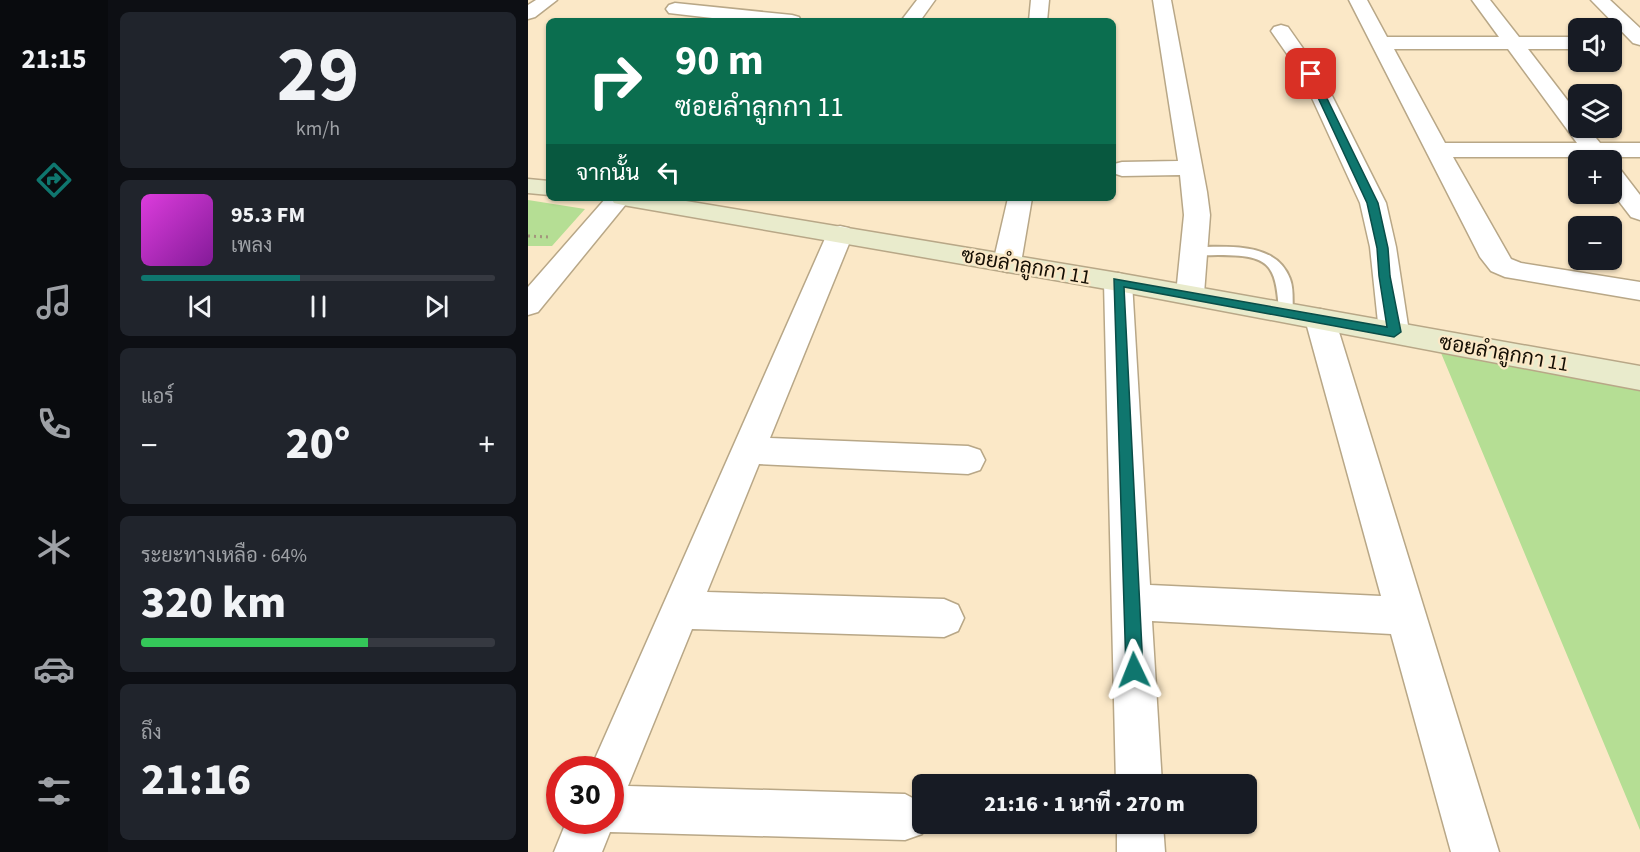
<!DOCTYPE html>
<html lang="th">
<head>
<meta charset="utf-8">
<style>
  body { margin:0; font-family:"Source Sans 3",Sarabun,sans-serif; background:#20242c; color:#f1f3f6; height:100vh; display:flex; flex-direction:column; font-size:22px; white-space:nowrap }
  * { box-sizing:border-box; margin:0 }
  p { font-size:20px; color:#9ea1a6 }
  .icon { flex:none; width:33px; height:33px; fill:none; stroke:currentColor; stroke-width:2; stroke-linecap:round; stroke-linejoin:round }
  .map { position:relative; flex:1; overflow:hidden }
  .side { display:flex; flex-direction:column; gap:12px; padding:12px; background:#0d0f14; width:420px }
  .side>* { flex:none }
  .top-card { position:absolute; left:18px; top:18px; width:570px; height:183px; border-radius:9px; box-shadow:0 2px 4px #0004; background:#0b6e4f; color:#fff; overflow:hidden }
  .controls { position:absolute; left:1040px; top:18px; display:grid; gap:12px }
  .controls a { display:grid; place-items:center; width:54px; height:54px; border-radius:9px; background:#171b24; box-shadow:0 2px 4px #0004; font-size:30px }
  .speed { position:absolute; left:18px; top:756px; display:flex; gap:12px; font-size:30px; font-weight:700; text-align:center }
  .speed>* { display:grid; place-content:center; width:78px; height:78px; border-radius:50%; background:#171b24; box-shadow:0 2px 4px #0004; line-height:1 }
  .speed .limit { border:9px solid #d22; background:#fff; color:#111 }
  .pin { position:absolute; display:grid; place-items:center; width:51px; height:51px; color:#fff; margin:-26px; border-radius:12px; box-shadow:0 3px 9px #0006 }
  .me { position:absolute; width:66px; margin:-33px; rotate:358deg; stroke-linejoin:round; filter:drop-shadow(0 0 4px #0008) }
  .turn { display:flex; align-items:center; gap:21px; height:126px; padding:0 30px; font-size:27px }
  .turn .icon { width:78px; height:78px; stroke-width:2.5 }
  .turn b { display:block; font-size:42px; line-height:51px }
  .then { display:flex; align-items:center; height:57px; padding:0 30px; background:#0003; gap:12px; font-size:22px }
  .big { font-size:45px; font-weight:800; line-height:1.1 }
  .side .card { flex:1; display:flex; flex-direction:column; justify-content:center; gap:9px; min-width:0; padding:0 21px; border-radius:9px; background:#20242c }
  .side .dial { align-items:center; gap:0 }
  .dial b { font-size:78px; line-height:1 }
  .song { display:flex; align-items:center; gap:18px }
  .cover { width:72px; height:72px; border-radius:9px; background:linear-gradient(135deg,hsl(300 70% 55%),hsl(290 70% 35%)) }
  .played { height:6px; border-radius:3px; background:linear-gradient(90deg,#0f766e 45%,#363941 45%) }
  .keys { display:flex; justify-content:space-around; direction:ltr }
  .heat { display:flex; justify-content:space-between; align-items:center; font-size:33px; direction:ltr }
  .charge { height:9px; border-radius:4px; background:linear-gradient(90deg,#34c759 64%,#363941 0) }
  .trip { position:absolute; left:384px; top:774px; width:345px; height:60px; border-radius:9px; background:#171b24; box-shadow:0 2px 4px #0004; font-weight:800; line-height:60px; text-align:center }
  main { display:flex; flex:1; min-height:0 }
  .tab-bar { display:flex; flex-direction:column; width:108px; justify-content:space-around; align-items:center; background:#090b0e; color:#9ea1a6 }
  .tab-bar .icon { width:42px; height:42px }
  .tab-bar .selected { color:#0f766e }
  .tab-bar b { font-size:27px; color:#f1f3f6 }
  .map>svg:first-child { display:block }
  .green { fill:#b5de94 }
  .lines { fill:none; stroke-linecap:round; stroke-linejoin:round }
  .lane-casing { stroke:#b8a787; stroke-width:4 }
  .street-casing { stroke:#b8a787; stroke-width:3 }
  .secondary-casing { stroke:#b8a787; stroke-width:3 }
  .path { stroke:#a3957c; stroke-width:3; stroke-dasharray:2 4; stroke-linecap:butt }
  .lane { fill:#fff; fill-rule:evenodd }
  .street { fill:#fff; fill-rule:evenodd }
  .secondary { fill:#e9ebcc; fill-rule:evenodd }
  .route { fill:#0f766e; stroke:#0a4d48; stroke-width:1.5 }
  .labels { text-anchor:middle; dominant-baseline:central; stroke-width:4.5; stroke-linejoin:round; paint-order:stroke }
  .street-label { font-size:21px; fill:#150f04; stroke:#fbe8c7 }
</style>
</head>
<body>
<main>
<nav class="tab-bar">
<b>21:15</b>
<svg class="icon selected" aria-label="directions" viewBox="0 0 24 24"><path d="M12 3l9 9-9 9-9-9zM9 14v-3h6M13 9l2 2-2 2"/></svg>
<svg class="icon" aria-label="music" viewBox="0 0 24 24"><path d="M9 18V5l10-2v13"/><circle cx="6" cy="18" r="3"/><circle cx="16" cy="16" r="3"/></svg>
<svg class="icon" aria-label="phone" viewBox="0 0 24 24"><path d="M5 4h4l2 5-3 2q2 4 5 5l2-3 5 2v4C11 20 4 13 5 4z"/></svg>
<svg class="icon" aria-label="climate" viewBox="0 0 24 24"><path d="M12 3v18M4 7l16 10M4 17L20 7"/></svg>
<svg class="icon" aria-label="car" viewBox="0 0 24 24"><path d="M5 17H2v-5l4-1 3-4h7l3 4 3 1v5h-3M9 17h6M6 11h13"/><circle cx="7" cy="17" r="2"/><circle cx="17" cy="17" r="2"/></svg>
<svg class="icon" aria-label="filters" viewBox="0 0 24 24"><path d="M4 7h16M4 17h16"/><circle cx="9" cy="7" r="2"/><circle cx="15" cy="17" r="2"/></svg>
</nav>
<section class="side">
<div class="card dial"><b>29</b><p>km/h</p></div>
<div class="card">
<div class="song"><i class="cover"></i><div><b>95.3 FM</b><p>เพลง</p></div></div>
<div class="played"></div>
<div class="keys"><svg class="icon" aria-label="previous" viewBox="0 0 24 24"><path d="M18 5L8 12l10 7zM5 5v14"/></svg><svg class="icon" aria-label="pause" viewBox="0 0 24 24"><path d="M8 5v14M16 5v14"/></svg><svg class="icon" aria-label="next" viewBox="0 0 24 24"><path d="M6 5l10 7-10 7zM19 5v14"/></svg></div>
</div>
<div class="card"><p>แอร์</p>
<div class="heat"><a>−</a><b class="big">20°</b><a>+</a></div>
</div>
<div class="card"><p>ระยะทางเหลือ · 64%</p><b class="big">320 km</b><div class="charge"></div></div>
<div class="card"><p>ถึง</p><b class="big">21:16</b></div>
</section>
<div class="map">
<svg width="1112" height="852" viewBox="0 0 1112 852">
  <rect width="100%" height="100%" fill="#fbe8c7"/>
  <!-- green -->
  <path class="green" d="M 0,200 L 57,209 L 24,246 L 0,246 Z
    M 908,341 L 1112,378 L 1112,830 Z"/>
  <g class="lines">
    <defs>
      <path id="lane" d="M 666,247 C 699,247 748,241 762,279 C 766,289 764,301 765,312 L 763,315 L 758,317 L 751,312 C 748,263 741,255 690,255 C 680,255 670,256 661,254 L 659,251 L 661,248 Z"/>
      <path id="street" d="M 8,0 L 29,0 L 7,17 L 0,19 L 0,5 Z
        M 389,0 L 407,0 L 392,21 L 373,21 Z
        M 503,0 L 521,0 L 519,21 L 501,21 Z
        M 625,0 L 643,0 L 679,192 L 682,215 L 676,294 L 672,301 L 662,303 L 652,301 L 648,294 L 656,215 L 652,175 L 594,176 L 585,173 L 586,164 L 594,162 L 650,161 Z
        M 821,0 L 839,0 L 859,37 L 971,37 L 944,0 L 962,0 L 991,37 L 1050,37 L 1050,49 L 1000,49 L 1050,114 L 1050,128 L 1060,128 L 1072,143 L 1112,143 L 1112,157 L 1083,157 L 1085,160 L 1083,163 L 1083,160 L 1061,160 L 1059,157 L 925,157 L 983,259 L 993,263 L 1112,282 L 1112,300 L 977,277 L 963,271 L 952,257 ZM 866,49 L 980,49 L 1049,143 L 917,143 Z
        M 1063,0 L 1082,0 L 1112,28 L 1112,45 L 1105,43 Z
        M 147,3 L 264,15 L 271,17 L 273,21 L 210,21 L 141,13 L 138,9 L 141,5 Z
        M 753,25 L 760,27 L 793,74 L 858,203 L 868,247 L 881,332 L 876,339 L 866,342 L 856,339 L 851,332 L 842,247 L 832,203 L 773,74 L 743,31 L 746,27 Z
        M 1083,167 L 1092,169 L 1112,195 L 1112,220 L 1103,217 L 1083,191 Z
        M 78,198 L 103,198 L 10,312 L 0,315 L 0,287 Z
        M 480,198 L 504,198 L 493,263 L 489,269 L 479,272 L 469,269 L 465,263 Z
        M 312,226 L 321,228 L 325,234 L 242,438 L 440,446 L 452,450 L 457,460 L 452,470 L 440,474 L 231,464 L 179,592 L 416,599 L 430,605 L 436,618 L 430,631 L 416,637 L 164,629 L 100,786 L 377,794 L 394,803 L 394,824 L 398,824 L 394,834 L 377,840 L 82,832 L 74,852 L 26,852 L 39,820 L 82,820 L 82,770 L 62,770 L 299,234 L 303,228 Z
        M 590,273 L 600,276 L 604,282 L 622,585 L 853,596 L 777,319 L 782,312 L 792,309 L 802,312 L 807,319 L 971,852 L 923,852 L 863,634 L 624,621 L 634,784 L 588,784 L 576,282 L 580,276 Z
        M 589,824 L 635,824 L 637,852 L 589,852 Z"/>
      <path id="secondary" d="M 0,179 L 21,181 L 21,195 L 0,193 Z
        M 83,198 L 140,198 L 590,273 L 1112,366 L 1112,390 L 590,291 L 95,205 L 86,203 Z"/>
    </defs>
    <!-- lane casing -->
    <use href="#lane" class="lane-casing"/>
    <!-- street casing -->
    <use href="#street" class="street-casing"/>
    <!-- secondary casing -->
    <use href="#secondary" class="secondary-casing"/>
    <!-- path -->
    <path class="path" d="M 0,236 L 21,237"/>
    <!-- lane -->
    <use href="#lane" class="lane"/>
    <!-- street -->
    <use href="#street" class="street"/>
    <!-- secondary -->
    <use href="#secondary" class="secondary"/>
  </g>
  <!-- route -->
  <path class="route" d="M 783,71 L 787,74 L 850,203 L 860,248 L 862,276 L 873,332 L 866,337 L 596,287 L 615,670 L 612,676 L 606,679 L 600,676 L 598,670 L 586,279 L 859,327 L 851,276 L 849,248 L 839,203 L 779,74 Z"/>
  <g class="labels">
    <!-- street labels -->
    <g class="street-label">
      <text transform="translate(498 266) rotate(10)">ซอยลำลูกกา 11</text>
      <text transform="translate(976 353) rotate(10)">ซอยลำลูกกา 11</text>
    </g>
  </g>
</svg>
<div class="controls">
<a><svg class="icon" aria-label="sound" viewBox="0 0 24 24"><path d="M4 9h4l5-4v14l-5-4H4zM17 9q2 3 0 6"/></svg></a>
<a><svg class="icon" aria-label="layers" viewBox="0 0 24 24"><path d="M12 4l9 5-9 5-9-5zM3 14l9 5 9-5"/></svg></a>
<a>+</a>
<a>−</a>
</div>
<div class="speed"><div class="limit">30</div></div>
<div class="pin" style="left:783px;top:74px;background:#d93025"><svg class="icon" aria-label="arrive" viewBox="0 0 24 24"><path d="M6 21V4h12l-3 4 3 4H6"/></svg></div>
<svg class="me" style="left:606px;top:670px" viewBox="-20 -20 40 40"><path d="M0-17L14 15 0 8-14 15z" fill="#0f766e" stroke="#fff" stroke-width="4"/></svg>
<div class="trip">21:16 · 1 นาที · 270 m</div>
<div class="top-card">
<div class="turn"><svg class="icon" aria-label="right" viewBox="0 0 24 24"><path d="M7 20v-9h11M14 6l5 5-5 5"/></svg><div><b>90 m</b>ซอยลำลูกกา 11</div></div>
<div class="then">จากนั้น<svg class="icon" aria-label="left" viewBox="0 0 24 24"><path d="M17 20v-9H6M10 6l-5 5 5 5"/></svg></div>
</div>
</div>
</main>
</body>
</html>
